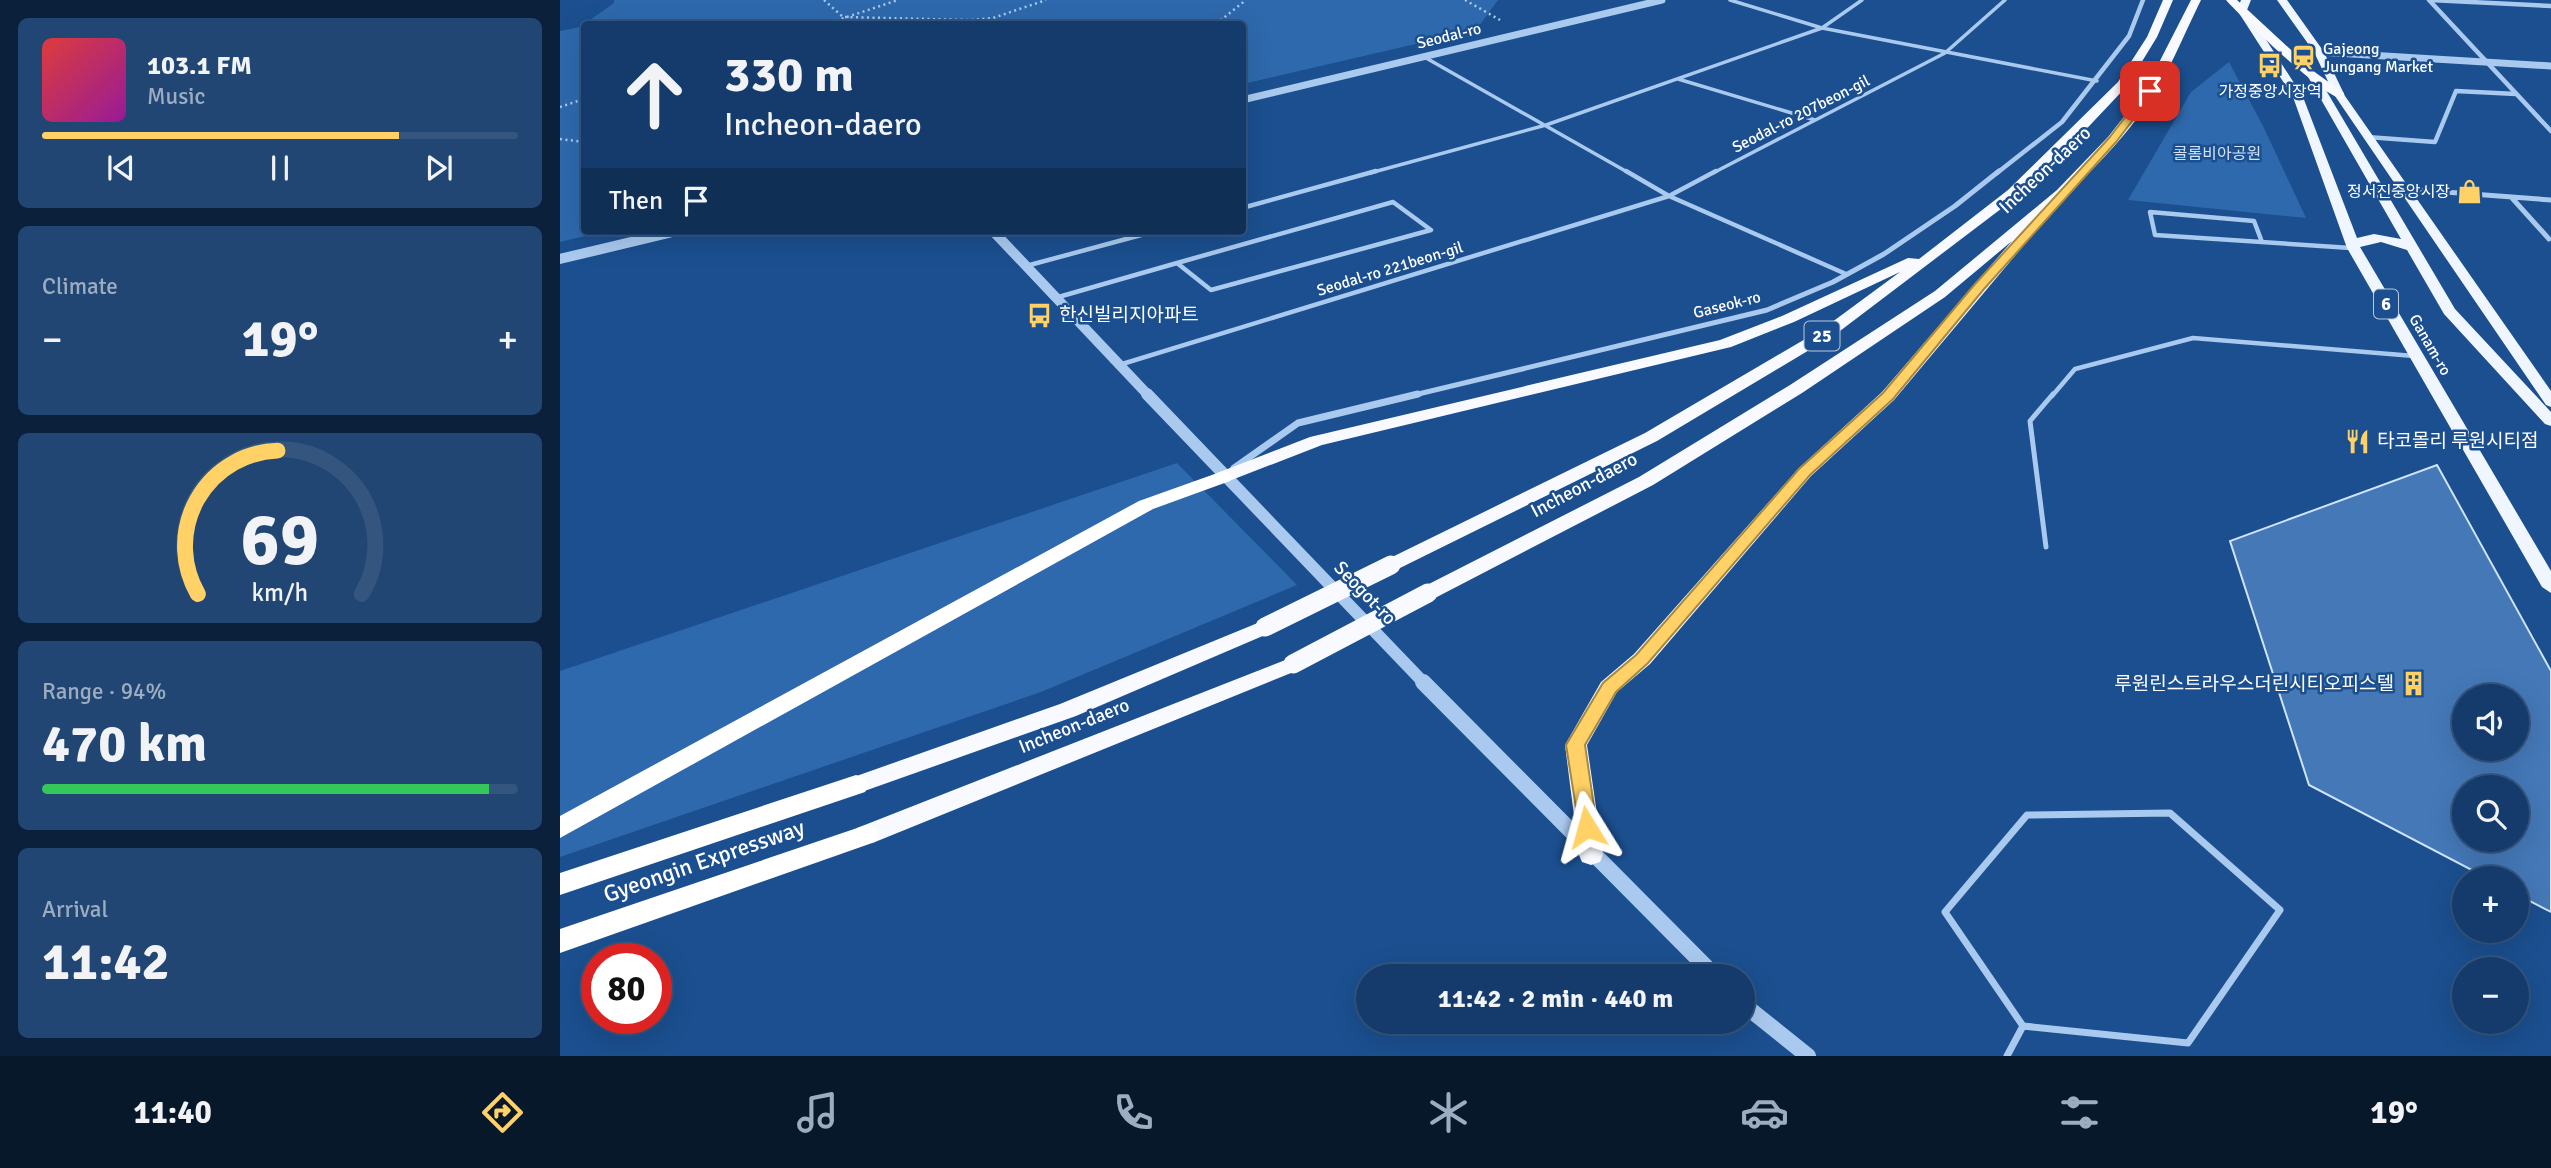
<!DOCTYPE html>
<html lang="en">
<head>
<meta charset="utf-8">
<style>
  body { margin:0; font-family:Signika,"Noto Sans KR",sans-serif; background:#214673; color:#f1f3f6; height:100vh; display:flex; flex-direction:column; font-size:26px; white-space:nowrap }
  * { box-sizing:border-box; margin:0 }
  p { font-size:23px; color:#9dadc1 }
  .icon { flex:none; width:38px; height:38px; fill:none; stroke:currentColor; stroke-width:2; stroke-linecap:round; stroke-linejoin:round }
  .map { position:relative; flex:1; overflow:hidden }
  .sheet { display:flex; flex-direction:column; gap:18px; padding:18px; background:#0b203b; width:560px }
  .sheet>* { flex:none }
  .top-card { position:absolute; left:21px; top:21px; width:665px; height:214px; border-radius:7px; box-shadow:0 7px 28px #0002,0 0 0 2px #33557e; background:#143b6b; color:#f1f3f6; overflow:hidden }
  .buttons { position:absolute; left:1892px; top:684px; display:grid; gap:14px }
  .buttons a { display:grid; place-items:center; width:77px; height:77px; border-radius:50%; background:#143b6b; box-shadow:0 7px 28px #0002,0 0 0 2px #33557e; font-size:35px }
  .speed { position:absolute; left:21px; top:943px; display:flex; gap:14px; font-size:35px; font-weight:700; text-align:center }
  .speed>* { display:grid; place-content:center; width:91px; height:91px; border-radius:50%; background:#143b6b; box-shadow:0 7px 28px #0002,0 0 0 2px #33557e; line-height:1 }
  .speed .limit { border:10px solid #d22; background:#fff; color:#111 }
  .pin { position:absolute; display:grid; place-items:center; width:60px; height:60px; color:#fff; margin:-30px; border-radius:14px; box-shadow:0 4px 10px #0006 }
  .me { position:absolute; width:77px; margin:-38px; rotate:352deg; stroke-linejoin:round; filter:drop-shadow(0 0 5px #0008) }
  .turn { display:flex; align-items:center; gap:24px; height:147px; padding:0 28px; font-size:32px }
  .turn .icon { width:91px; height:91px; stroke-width:2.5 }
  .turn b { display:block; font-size:49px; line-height:60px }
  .then { display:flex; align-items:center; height:66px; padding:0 28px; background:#0003; gap:14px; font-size:26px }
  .big { font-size:52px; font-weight:700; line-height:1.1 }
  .sheet .card { flex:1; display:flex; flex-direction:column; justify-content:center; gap:10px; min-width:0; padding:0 24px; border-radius:10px; background:#214673 }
  .sheet .dial { align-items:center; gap:0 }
  .dial svg { height:182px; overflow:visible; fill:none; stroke:#33557e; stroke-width:7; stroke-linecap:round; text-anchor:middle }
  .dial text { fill:#f1f3f6; stroke:none }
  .song { display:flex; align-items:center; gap:21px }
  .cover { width:84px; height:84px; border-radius:10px; background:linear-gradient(135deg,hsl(0 70% 55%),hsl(300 70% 35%)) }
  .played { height:7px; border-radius:4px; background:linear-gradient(90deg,#ffd166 75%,#33557e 75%) }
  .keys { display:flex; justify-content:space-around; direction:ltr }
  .heat { display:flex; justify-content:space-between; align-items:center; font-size:38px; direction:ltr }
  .charge { height:10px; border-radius:5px; background:linear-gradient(90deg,#34c759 94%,#33557e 0) }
  .trip { position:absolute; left:796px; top:964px; width:399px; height:70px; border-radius:35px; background:#143b6b; box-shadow:0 7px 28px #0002,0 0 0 2px #33557e; font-weight:700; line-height:70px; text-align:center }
  .dock { display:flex; height:112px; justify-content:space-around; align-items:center; background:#08182b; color:#9dadc1 }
  .dock .icon { width:49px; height:49px }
  .dock .selected { color:#ffd166 }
  .dock b { font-size:32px; color:#f1f3f6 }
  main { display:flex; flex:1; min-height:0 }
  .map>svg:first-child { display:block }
  .green { fill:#2e69ad }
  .building { fill:#4478b7; stroke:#cfe3fa; stroke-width:2; fill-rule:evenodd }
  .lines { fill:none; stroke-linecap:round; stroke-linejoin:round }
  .path { stroke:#a9c9ee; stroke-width:2.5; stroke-dasharray:2 3.5; stroke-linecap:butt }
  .service-far3 { stroke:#a9c9ee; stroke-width:3.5 }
  .service-far2 { stroke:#a9c9ee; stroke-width:4.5 }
  .service-far1 { stroke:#a9c9ee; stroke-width:5 }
  .service { stroke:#a9c9ee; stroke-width:7 }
  .minor-far2 { stroke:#a9c9ee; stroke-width:4.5 }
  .minor-far1 { stroke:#a9c9ee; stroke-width:5 }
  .minor { stroke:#a9c9ee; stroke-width:7 }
  .tertiary-far3 { stroke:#a9c9ee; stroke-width:7 }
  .tertiary-far2 { stroke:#a9c9ee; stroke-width:10 }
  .tertiary-far1 { stroke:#a9c9ee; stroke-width:12 }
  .tertiary { stroke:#a9c9ee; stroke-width:16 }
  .primary { fill:#f0f6ff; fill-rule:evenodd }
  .trunk { fill:#f8faff; fill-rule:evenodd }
  .motorway { fill:#fff; fill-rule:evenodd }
  .trunk-bridge { stroke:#f8faff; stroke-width:19 }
  .route { fill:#ffd166; stroke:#a68842; stroke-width:2 }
  .labels { text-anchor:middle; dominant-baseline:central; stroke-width:5; stroke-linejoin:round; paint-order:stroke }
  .far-street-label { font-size:16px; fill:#fff; stroke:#1b4f8f }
  .far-poi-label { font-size:16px; fill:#fff; stroke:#1b4f8f; text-anchor:start }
  .far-park-label { font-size:16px; fill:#cfe3fa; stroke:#1b4f8f }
  .shield { fill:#1b4f8f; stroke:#bbcadd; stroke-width:2 }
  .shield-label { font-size:18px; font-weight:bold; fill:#fff }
  .street-label { font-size:19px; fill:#fff; stroke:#1b4f8f }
  .poi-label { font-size:19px; fill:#fff; stroke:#1b4f8f; text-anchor:start }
  .near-street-label { font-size:23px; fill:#fff; stroke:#1b4f8f }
</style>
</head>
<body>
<main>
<section class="sheet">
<div class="card">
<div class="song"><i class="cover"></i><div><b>103.1 FM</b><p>Music</p></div></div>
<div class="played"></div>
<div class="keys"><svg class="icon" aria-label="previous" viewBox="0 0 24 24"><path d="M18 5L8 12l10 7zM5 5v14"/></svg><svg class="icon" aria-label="pause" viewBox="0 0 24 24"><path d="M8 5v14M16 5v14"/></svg><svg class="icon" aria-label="next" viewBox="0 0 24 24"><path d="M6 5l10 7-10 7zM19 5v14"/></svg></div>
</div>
<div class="card"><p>Climate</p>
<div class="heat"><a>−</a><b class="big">19°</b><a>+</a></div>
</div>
<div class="card dial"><svg viewBox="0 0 100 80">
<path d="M14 69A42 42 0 1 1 86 69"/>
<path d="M14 69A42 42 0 0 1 49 6" stroke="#ffd166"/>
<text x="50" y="56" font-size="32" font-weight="700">69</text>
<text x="50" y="72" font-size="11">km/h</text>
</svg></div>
<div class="card"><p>Range · 94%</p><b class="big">470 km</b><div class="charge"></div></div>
<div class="card"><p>Arrival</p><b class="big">11:42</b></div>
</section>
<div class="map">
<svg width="1991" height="1056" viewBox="0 0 1991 1056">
  <rect width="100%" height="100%" fill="#1b4f8f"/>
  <!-- green -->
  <path class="green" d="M 54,0 L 938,0 L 916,30 L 683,84 L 682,24 L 24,24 L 24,231 L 46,231 L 0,242 L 0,31 L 20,27 L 54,3 Z
    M 1669,62 L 1704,128 L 1746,218 L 1568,200 L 1631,92 Z
    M 617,463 L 737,585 L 481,692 L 0,857 L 0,671 Z"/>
  <!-- building -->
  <path class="building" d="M 1877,465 L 1991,671 L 1991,912 L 1956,894 L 1956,878 L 1927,878 L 1749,785 L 1670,541 ZM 1904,696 L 1956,696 L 1956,749 L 1904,749 ZM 1904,788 L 1956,788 L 1956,840 L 1904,840 Z"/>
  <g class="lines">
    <!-- path -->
    <path class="path" d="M 264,0 L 283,17 L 410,20 L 433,18 L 486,0
      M 905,0 L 940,20
      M 266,24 L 338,0
      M 656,24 L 686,0
      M 0,107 L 24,99
      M 0,139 L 24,142"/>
    <!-- service-far3 -->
    <path class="service-far3" d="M 1170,0 L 1262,28 L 1537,81
      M 866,58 L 1069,173
      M 1118,79 L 1255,120
      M 810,173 L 986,125 L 1262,28 L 1302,0
      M 1153,173 L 1385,53 L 1445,0"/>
    <!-- service-far2 -->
    <path class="service-far2" d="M 1066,171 L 1109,196 L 1286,274
      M 833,202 L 871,230 L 651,290 L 617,263 Z
      M 682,208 L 816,171
      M 1702,242 L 1694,221 L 1590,212 L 1595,235 L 1791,248
      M 466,266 L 596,231
      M 495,298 L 617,263
      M 559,365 L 1109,196 L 1156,171
      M 1492,396 L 1515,369 L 1633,338 L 1854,356"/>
    <!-- service-far1 -->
    <path class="service-far1" d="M 1486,547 L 1470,421 L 1493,394"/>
    <!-- service -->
    <path class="service" d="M 1610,813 L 1720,910 L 1628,1043 L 1463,1026 L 1385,912 L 1467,815 Z
      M 1447,1056 L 1463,1026"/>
    <!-- minor-far2 -->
    <path class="minor-far2" d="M 1869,0 L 1991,131
      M 1870,0 L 1991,6
      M 1807,137 L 1875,142 L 1896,91 L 1956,94
      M 1437,173 L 1502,122 L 1569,36 L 1583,0"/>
    <!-- minor-far1 -->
    <path class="minor-far1" d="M 1845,189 L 1991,200
      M 1952,198 L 1989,239
      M 850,396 L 1207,310 L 1273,282 L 1324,254 L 1395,206 L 1439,171"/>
    <!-- minor -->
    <path class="minor" d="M 674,468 L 738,423 L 858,394"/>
    <!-- tertiary-far3 -->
    <path class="tertiary-far3" d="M 1759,52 L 1991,66
      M 682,100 L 1102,0"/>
    <!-- tertiary-far2 -->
    <path class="tertiary-far2" d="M 433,231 L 589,396
      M 0,259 L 117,231"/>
    <!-- tertiary-far1 -->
    <path class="tertiary-far1" d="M 587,394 L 865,684"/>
    <!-- tertiary -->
    <path class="tertiary" d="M 863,682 L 1155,976
      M 1183,1004 L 1248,1056"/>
    <!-- primary -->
    <path class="primary" d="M 1681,0 L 1691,0 L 1687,10 L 1743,97 L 1797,238 L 1814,234 L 1841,239 L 1747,75 L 1748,73 L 1757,75 L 1895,309 L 1991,412 L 1991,426 L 1985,424 L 1884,314 L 1847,250 L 1821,242 L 1800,247 L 1991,571 L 1991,593 L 1982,587 L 1787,248 L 1733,97 L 1677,10 Z
      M 1717,0 L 1727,0 L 1764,52 L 1785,96 L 1991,391 L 1991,407 L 1986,405 L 1775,96 L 1754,52 Z"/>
    <!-- trunk -->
    <path class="trunk" d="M 1603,0 L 1613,0 L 1597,37 L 1567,86 L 1516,140 L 1458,196 L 1276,334 L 1097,441 L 838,569 L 824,569 L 821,565 L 824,561 L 1085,433 L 1264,328 L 1340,272 L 1234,322 L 1171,347 L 762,445 L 669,481 L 657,481 L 654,477 L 657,473 L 750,437 L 1160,340 L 1222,316 L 1348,258 L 1359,259 L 1448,190 L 1558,82 L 1587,37 Z
      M 1631,0 L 1641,0 C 1626,30 1613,63 1596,91 C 1561,147 1509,194 1459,235 L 1469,239 L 1334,400 L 1251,476 L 1090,664 L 1057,692 L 1027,745 L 1043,855 L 1040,862 L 1031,865 L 1022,862 L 1019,855 L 1005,745 L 1041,682 L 1074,654 L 1239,468 L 1322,392 L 1452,241 L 1385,297 L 1242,393 L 1093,485 L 875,598 L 861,598 L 858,593 L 861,588 L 1079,477 L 1230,385 L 1375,291 L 1497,190 L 1548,137 L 1585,90 Z
      M 1666,0 L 1677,0 L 1756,73 L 1784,93 L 1784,99 C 1767,101 1681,17 1666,0 Z
      M 705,620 L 712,622 L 715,627 L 712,632 L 516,716 L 296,794 L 288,791 L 284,785 L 288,779 L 500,704 Z
      M 733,657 L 741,659 L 744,664 L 741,669 L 315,842 L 306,844 L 297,842 L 294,835 L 297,828 Z"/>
    <!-- motorway -->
    <path class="motorway" d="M 663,471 L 670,473 L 673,477 L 670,481 L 593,509 L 0,838 L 0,816 L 579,501 Z
      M 296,775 L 305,778 L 309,785 L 305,792 L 0,895 L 0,873 Z
      M 306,825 L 315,828 L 319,835 L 315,842 L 0,953 L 0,929 Z"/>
    <!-- trunk-bridge -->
    <path class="trunk-bridge" d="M 705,627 L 831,565
      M 733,664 L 868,593"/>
  </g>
  <!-- route -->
  <path class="route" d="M 1587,89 L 1595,91 L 1556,142 L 1424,289 L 1333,399 L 1250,475 L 1088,663 L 1056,692 L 1025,745 L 1037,827 L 1034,833 L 1027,835 L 1020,833 L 1006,745 L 1043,683 L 1076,655 L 1239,469 L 1323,393 L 1415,284 L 1549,138 Z"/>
  <!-- icons -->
  <defs>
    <symbol id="station-bare" viewBox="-9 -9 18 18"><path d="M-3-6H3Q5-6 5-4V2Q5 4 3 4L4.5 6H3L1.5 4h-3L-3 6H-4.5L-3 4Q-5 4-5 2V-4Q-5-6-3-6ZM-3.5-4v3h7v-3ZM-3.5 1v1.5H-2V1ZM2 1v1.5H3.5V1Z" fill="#ffd166" stroke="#1b4f8f" stroke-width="2.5" paint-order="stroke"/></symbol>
    <symbol id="bus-bare" viewBox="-9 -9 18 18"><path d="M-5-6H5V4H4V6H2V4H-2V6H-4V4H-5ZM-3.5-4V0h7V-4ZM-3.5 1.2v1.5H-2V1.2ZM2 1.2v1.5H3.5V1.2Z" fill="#ffd166" stroke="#1b4f8f" stroke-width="2.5" paint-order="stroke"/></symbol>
    <symbol id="shop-bare" viewBox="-9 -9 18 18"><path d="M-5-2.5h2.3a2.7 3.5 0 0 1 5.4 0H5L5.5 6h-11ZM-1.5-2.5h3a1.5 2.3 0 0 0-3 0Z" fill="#ffd166" stroke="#1b4f8f" stroke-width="2.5" paint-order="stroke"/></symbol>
    <symbol id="restaurant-bare" viewBox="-9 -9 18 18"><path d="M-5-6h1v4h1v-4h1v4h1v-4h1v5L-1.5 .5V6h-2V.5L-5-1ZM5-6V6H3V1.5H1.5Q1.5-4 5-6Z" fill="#ffd166" stroke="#1b4f8f" stroke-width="2.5" paint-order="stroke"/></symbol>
    <symbol id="building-bare" viewBox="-9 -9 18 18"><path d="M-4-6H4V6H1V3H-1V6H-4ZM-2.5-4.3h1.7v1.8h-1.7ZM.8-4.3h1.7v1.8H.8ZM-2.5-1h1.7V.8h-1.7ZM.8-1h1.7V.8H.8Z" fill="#ffd166" stroke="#1b4f8f" stroke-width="2.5" paint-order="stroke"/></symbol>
  </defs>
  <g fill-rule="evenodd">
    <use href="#station-bare" x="1726" y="40" width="35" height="35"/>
    <use href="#bus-bare" x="1692" y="48" width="35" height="35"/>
    <use href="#shop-bare" x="1892" y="174" width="35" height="35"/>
    <use href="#bus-bare" x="462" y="298" width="35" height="35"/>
    <use href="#restaurant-bare" x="1780" y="424" width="35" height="35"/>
    <use href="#building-bare" x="1836" y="666" width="35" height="35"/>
  </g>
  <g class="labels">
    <!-- far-street labels -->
    <g class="far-street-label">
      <text transform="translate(889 36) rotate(-14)">Seodal-ro</text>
      <text transform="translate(1241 114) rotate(-27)">Seodal-ro 207beon-gil</text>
      <text transform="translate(830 269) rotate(-17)">Seodal-ro 221beon-gil</text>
      <text transform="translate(1167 305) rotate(-14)">Gaseok-ro</text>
      <text transform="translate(1870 345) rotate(60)">Ganam-ro</text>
    </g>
    <!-- far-poi labels -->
    <g class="far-poi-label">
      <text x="1763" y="49">Gajeong<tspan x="1763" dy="18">Jungang Market</tspan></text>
      <text x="1710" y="92" text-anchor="middle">가정중앙시장역</text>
      <text x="1890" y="192" text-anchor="end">정서진중앙시장</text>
    </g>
    <!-- far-park labels -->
    <g class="far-park-label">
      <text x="1657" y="154">콜롬비아공원</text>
    </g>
    <!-- shield labels -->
    <g class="shield">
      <rect x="1814" y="289.5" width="24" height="29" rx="5"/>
      <rect x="1244.5" y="321.5" width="35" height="29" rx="5"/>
    </g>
    <g class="shield-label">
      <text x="1826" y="304">6</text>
      <text x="1262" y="336">25</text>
    </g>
    <!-- street labels -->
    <g class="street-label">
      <text transform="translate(1485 170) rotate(-43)">Incheon-daero</text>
      <text transform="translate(1024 485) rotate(-28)">Incheon-daero</text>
      <text transform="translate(805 593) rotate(46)">Seogot-ro</text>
      <text transform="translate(514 726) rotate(-22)">Incheon-daero</text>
    </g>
    <!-- poi labels -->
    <g class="poi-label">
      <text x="499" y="315">한신빌리지아파트</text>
      <text x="1817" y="441">타코몰리 루원시티점</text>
      <text x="1834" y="684" text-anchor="end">루원린스트라우스더린시티오피스텔</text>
    </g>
    <!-- near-street labels -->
    <g class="near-street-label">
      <text transform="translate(144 861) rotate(-19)">Gyeongin Expressway</text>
    </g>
  </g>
</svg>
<div class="buttons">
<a><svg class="icon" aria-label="sound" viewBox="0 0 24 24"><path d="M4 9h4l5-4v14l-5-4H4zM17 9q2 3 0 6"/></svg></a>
<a><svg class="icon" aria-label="search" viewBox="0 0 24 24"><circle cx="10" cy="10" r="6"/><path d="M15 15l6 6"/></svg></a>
<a>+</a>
<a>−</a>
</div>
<div class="speed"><div class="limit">80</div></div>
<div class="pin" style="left:1590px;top:91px;background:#d93025"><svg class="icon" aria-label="arrive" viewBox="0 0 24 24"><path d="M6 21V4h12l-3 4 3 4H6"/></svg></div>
<svg class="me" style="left:1027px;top:827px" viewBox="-20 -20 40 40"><path d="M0-17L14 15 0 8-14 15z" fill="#ffd166" stroke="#fff" stroke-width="4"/></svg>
<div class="trip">11:42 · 2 min · 440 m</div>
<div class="top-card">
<div class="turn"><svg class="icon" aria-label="ahead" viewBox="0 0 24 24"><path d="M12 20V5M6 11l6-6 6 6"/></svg><div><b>330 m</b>Incheon-daero</div></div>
<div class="then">Then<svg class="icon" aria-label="arrive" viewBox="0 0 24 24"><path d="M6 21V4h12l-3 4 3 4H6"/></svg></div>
</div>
</div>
</main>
<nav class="dock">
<b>11:40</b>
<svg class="icon selected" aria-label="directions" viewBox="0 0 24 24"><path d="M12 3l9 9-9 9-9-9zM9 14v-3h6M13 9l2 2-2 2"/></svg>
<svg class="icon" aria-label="music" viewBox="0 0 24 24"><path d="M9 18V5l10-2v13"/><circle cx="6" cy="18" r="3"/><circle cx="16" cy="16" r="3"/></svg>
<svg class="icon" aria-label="phone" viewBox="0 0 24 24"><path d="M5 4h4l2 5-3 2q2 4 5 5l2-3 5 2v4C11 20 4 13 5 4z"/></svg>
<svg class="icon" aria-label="climate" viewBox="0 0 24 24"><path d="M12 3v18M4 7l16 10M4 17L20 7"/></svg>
<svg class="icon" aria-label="car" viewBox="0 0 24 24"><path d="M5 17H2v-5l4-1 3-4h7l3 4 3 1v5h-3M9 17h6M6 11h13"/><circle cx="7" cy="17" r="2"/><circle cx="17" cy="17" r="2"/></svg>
<svg class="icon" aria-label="filters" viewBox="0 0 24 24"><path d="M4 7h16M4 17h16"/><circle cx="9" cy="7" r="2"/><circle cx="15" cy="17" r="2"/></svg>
<b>19°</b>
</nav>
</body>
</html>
